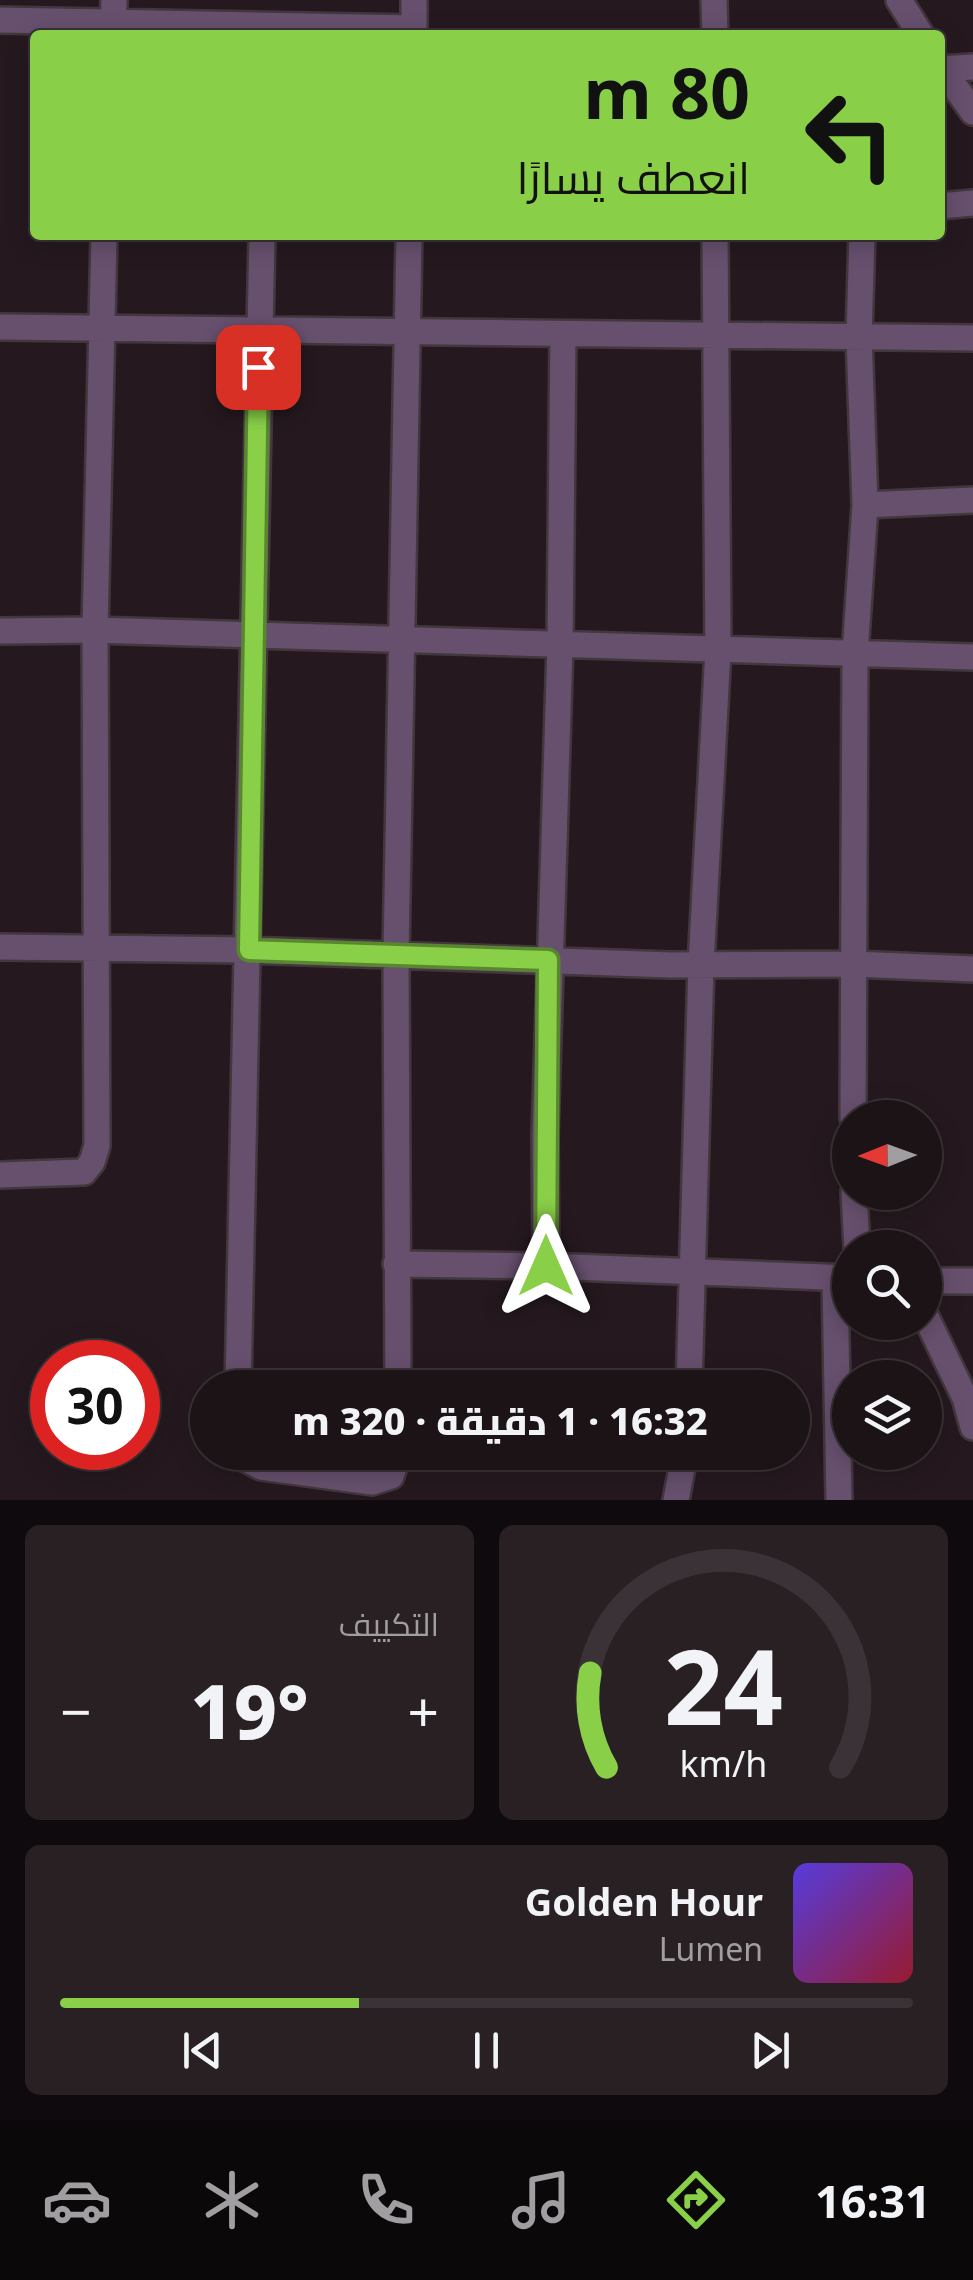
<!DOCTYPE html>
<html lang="ar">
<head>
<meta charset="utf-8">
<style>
  body { margin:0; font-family:"Noto Sans",Cairo,sans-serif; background:#292024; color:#f1f3f6; direction:rtl; height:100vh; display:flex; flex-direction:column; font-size:38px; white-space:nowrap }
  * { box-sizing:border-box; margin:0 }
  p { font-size:32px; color:#a09ea1 }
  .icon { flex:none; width:55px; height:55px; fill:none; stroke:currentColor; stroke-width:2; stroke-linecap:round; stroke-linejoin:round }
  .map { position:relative; height:1500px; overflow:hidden; direction:ltr }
  .drawer { display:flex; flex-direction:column; gap:25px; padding:25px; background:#0f0a0d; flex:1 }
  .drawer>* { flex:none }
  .banner { position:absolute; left:30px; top:30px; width:915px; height:210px; border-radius:10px; box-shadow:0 5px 25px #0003,0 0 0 2px #3a3236; direction:rtl; background:#89cf48; color:#111; overflow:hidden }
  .needle { width:65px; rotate:269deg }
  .controls { position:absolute; left:832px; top:1100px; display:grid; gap:20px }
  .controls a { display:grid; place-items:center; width:110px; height:110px; border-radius:50%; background:#1c1317; box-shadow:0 5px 25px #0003,0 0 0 2px #3a3236; font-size:50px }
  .speed { position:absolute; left:30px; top:1340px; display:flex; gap:20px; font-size:50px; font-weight:700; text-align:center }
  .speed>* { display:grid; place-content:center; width:130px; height:130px; border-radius:50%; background:#1c1317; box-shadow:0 5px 25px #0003,0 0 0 2px #3a3236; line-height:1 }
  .speed .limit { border:15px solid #d22; background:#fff; color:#111 }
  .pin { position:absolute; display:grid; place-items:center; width:85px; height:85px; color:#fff; margin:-42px; border-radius:20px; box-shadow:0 5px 15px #0006 }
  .me { position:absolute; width:110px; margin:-55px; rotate:0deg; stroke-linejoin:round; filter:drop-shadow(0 0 8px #0008) }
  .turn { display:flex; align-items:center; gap:35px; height:210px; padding:0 30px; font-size:45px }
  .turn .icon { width:130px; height:130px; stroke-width:2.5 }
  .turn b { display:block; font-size:70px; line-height:85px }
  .big { font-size:75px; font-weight:800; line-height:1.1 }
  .drawer .card { flex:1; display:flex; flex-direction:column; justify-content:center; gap:15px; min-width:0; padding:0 35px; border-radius:15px; background:#292024 }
  .drawer .dial { align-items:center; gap:0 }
  .dial svg { height:260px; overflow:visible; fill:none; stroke:#3a3236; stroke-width:7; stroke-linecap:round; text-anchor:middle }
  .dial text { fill:#f1f3f6; stroke:none }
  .song { display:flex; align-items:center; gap:30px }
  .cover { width:120px; height:120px; border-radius:15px; background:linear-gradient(135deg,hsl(250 70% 55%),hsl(350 70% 35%)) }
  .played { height:10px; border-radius:5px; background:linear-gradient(90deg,#89cf48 35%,#3a3236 35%) }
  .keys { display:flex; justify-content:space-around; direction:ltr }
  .heat { display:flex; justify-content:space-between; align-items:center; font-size:55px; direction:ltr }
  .drawer .tiles { flex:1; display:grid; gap:25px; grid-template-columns:1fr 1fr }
  .card:last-child { grid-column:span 2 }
  .trip { position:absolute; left:190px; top:1370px; width:620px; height:100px; border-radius:50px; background:#1c1317; box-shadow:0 5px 25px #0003,0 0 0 2px #3a3236; font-weight:800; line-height:100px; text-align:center; direction:rtl }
  .dock { display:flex; height:160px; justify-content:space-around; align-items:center; background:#0b0809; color:#a09ea1 }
  .dock .icon { width:70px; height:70px }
  .dock .selected { color:#89cf48 }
  .dock b { font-size:45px; color:#f1f3f6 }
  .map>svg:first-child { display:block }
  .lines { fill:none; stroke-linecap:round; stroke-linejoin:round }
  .minor-casing { stroke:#42373c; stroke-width:30 }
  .minor { stroke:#67506e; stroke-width:25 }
  .route-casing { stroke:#59872f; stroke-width:25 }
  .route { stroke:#89cf48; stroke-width:18 }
</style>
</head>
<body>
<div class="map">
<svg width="973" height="1500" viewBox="0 0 973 1500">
  <rect width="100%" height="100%" fill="#25191f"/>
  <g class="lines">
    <defs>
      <path id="minor" d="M 714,0 L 715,35
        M 899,0 L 921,35
        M 0,20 L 414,28
        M 113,35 L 114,0
        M 414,35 L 414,0
        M 940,66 L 973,112
        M 940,69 L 973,67
        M 940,206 L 973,203
        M 0,327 L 973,338
        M 865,505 L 973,500
        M 0,631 L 95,630 L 973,657
        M 0,947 L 249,950 L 671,965 L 853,964 L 973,969
        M 853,1118 L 855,654 L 865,505 L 859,337 L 862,235
        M 0,1175 L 84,1172 L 92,1162 L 97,1146 L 95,630 L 104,235
        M 854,1192 L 857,1248
        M 396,1264 L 546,1266 L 850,1278
        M 546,1266 L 545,1136 L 560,645 L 563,334
        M 835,1278 L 839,1500
        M 925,1281 L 973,1281
        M 925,1315 L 965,1398 L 973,1427
        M 238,1388 L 262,235
        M 398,1388 L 396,955 L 409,235
        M 689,1388 L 701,965 L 718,650 L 715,235
        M 243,1452 L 244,1458 L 261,1467 L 372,1482 L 391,1476 L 399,1452
        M 676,1500 L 685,1452"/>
    </defs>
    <!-- minor casing -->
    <use href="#minor" class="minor-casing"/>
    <!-- minor -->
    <use href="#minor" class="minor"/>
  </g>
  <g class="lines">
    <defs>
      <path id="route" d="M 258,367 L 249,950 L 548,960 L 546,1266"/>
    </defs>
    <!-- route casing -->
    <use href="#route" class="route-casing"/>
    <!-- route -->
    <use href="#route" class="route"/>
  </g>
</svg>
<div class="controls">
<a><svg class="needle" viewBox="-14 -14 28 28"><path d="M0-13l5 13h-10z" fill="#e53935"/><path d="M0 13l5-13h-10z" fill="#a09ea1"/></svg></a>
<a><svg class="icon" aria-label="search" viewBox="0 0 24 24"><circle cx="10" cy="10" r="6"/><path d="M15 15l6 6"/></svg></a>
<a><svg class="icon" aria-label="layers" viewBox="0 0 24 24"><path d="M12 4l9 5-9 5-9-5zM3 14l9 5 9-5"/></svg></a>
</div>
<div class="speed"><div class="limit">30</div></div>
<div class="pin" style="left:258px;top:367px;background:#d93025"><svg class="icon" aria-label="arrive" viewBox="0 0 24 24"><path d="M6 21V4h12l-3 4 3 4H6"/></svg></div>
<svg class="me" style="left:546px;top:1266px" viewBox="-20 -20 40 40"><path d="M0-17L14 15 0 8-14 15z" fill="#89cf48" stroke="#fff" stroke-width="4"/></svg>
<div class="trip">16:32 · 1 دقيقة · 320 m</div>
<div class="banner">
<div class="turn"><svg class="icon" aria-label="left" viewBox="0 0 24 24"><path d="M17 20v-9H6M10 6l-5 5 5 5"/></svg><div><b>80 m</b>انعطف يسارًا</div></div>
</div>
</div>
<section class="drawer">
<div class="tiles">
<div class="card dial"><svg viewBox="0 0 100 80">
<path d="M14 69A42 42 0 1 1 86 69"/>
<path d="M14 69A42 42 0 0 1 9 40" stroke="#89cf48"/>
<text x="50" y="56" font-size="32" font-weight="700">24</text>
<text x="50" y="72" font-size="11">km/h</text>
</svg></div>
<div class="card"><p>التكييف</p>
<div class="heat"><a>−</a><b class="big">19°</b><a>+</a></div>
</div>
<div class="card">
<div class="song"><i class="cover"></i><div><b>Golden Hour</b><p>Lumen</p></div></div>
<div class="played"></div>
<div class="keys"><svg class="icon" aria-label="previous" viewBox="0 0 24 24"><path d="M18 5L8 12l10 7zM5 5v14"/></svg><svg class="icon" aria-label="pause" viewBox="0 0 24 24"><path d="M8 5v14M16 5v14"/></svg><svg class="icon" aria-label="next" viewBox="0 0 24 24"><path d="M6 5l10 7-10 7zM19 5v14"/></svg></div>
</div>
</div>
</section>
<nav class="dock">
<b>16:31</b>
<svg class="icon selected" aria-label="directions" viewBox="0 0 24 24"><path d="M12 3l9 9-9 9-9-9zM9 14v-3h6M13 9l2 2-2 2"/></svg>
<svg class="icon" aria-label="music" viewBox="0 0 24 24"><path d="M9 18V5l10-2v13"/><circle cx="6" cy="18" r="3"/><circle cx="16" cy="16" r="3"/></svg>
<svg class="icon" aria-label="phone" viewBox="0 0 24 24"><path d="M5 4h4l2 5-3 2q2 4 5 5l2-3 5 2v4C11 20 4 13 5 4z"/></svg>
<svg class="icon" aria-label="climate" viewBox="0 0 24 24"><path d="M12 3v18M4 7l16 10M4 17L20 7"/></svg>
<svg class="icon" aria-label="car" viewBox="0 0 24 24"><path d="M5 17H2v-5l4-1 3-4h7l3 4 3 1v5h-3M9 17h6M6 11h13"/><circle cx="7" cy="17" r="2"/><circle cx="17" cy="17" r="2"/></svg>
</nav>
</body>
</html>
